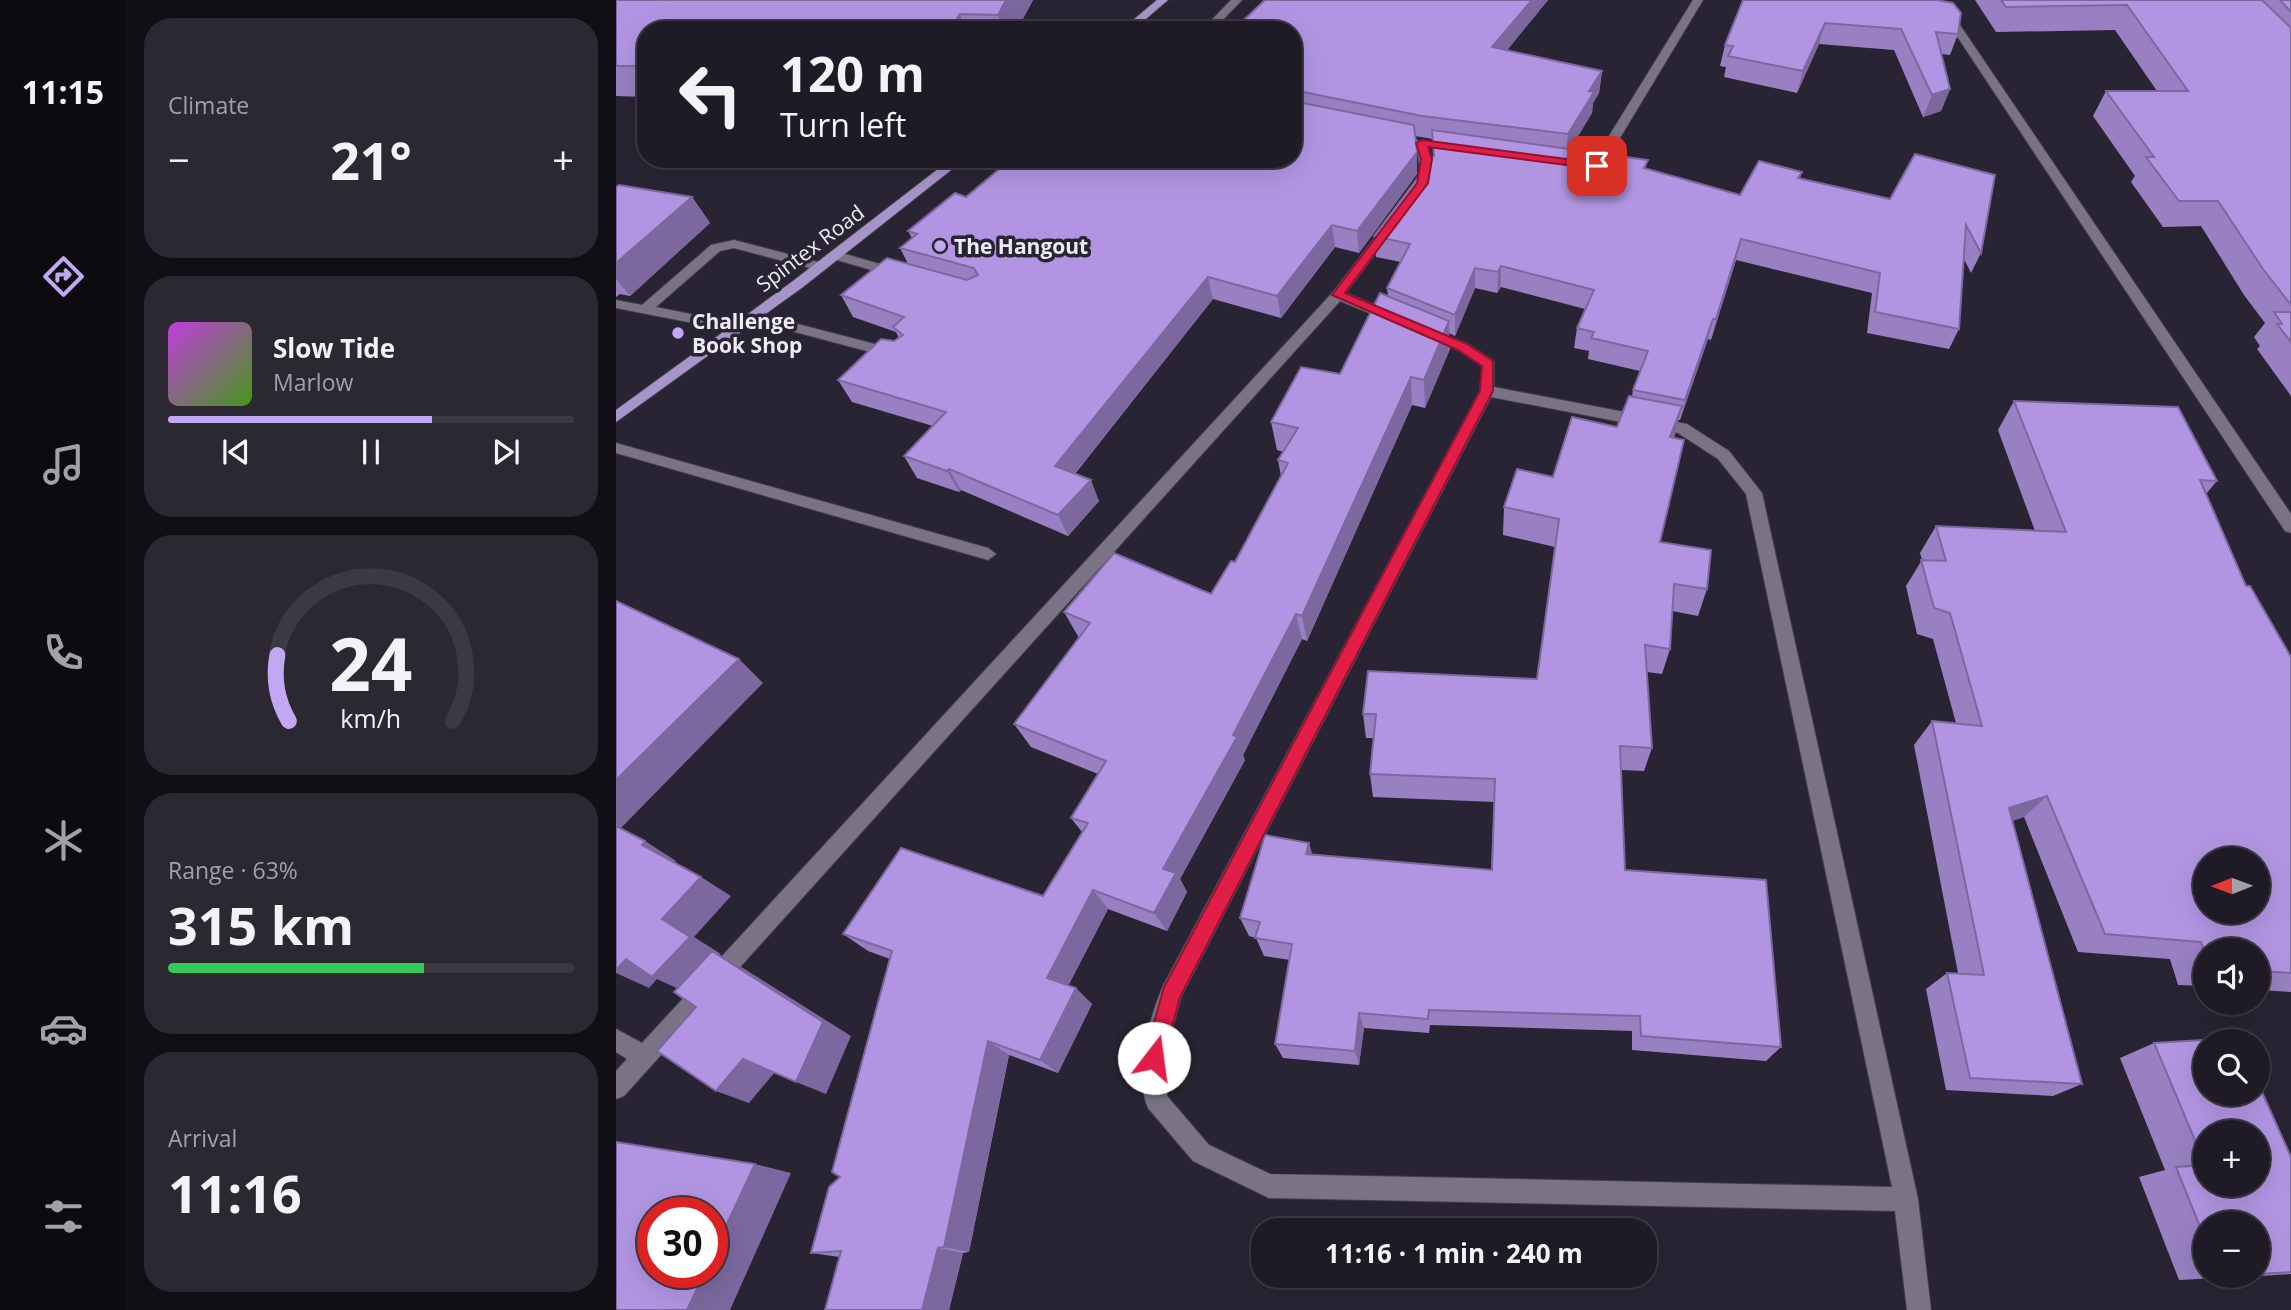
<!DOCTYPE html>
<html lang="en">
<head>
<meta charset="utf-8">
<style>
  body { margin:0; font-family:"Open Sans",sans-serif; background:#2c2832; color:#f1f3f6; height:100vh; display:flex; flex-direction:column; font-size:26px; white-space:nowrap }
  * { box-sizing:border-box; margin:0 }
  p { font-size:23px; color:#a1a1a7 }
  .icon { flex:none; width:38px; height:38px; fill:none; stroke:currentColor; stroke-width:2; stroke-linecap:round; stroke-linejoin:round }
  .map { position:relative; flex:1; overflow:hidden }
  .sheet { display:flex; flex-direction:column; gap:18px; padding:18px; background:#110f15; width:490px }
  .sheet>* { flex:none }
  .top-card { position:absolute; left:21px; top:21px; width:665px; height:147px; border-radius:28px; box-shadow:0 7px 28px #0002,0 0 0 2px #3c3943; background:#1f1b26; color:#f1f3f6; overflow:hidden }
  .needle { width:46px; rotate:269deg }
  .buttons { position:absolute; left:1577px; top:847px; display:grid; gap:14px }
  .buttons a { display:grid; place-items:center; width:77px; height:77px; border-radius:50%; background:#1f1b26; box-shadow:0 7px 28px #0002,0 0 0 2px #3c3943; font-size:35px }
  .speed { position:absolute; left:21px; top:1197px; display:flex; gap:14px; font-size:35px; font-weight:700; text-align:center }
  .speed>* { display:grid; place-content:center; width:91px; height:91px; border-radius:50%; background:#1f1b26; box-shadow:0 7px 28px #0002,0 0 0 2px #3c3943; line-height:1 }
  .speed .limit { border:10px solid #d22; background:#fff; color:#111 }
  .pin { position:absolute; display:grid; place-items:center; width:60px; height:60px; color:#fff; margin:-30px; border-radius:14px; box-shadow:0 4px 10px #0006 }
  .me { position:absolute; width:77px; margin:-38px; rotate:15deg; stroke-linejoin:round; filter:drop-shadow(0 0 5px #0008) }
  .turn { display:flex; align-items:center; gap:24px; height:147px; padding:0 28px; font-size:32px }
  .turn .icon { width:91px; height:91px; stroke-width:2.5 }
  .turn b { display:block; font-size:49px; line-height:60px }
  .big { font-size:52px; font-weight:700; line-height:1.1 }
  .sheet .tile { flex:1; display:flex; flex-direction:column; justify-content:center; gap:10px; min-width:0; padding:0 24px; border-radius:28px; background:#2c2832 }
  .sheet .dial { align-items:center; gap:0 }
  .dial svg { height:182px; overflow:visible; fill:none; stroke:#3c3943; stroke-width:7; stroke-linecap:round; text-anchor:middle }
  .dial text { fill:#f1f3f6; stroke:none }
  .song { display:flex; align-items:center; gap:21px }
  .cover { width:84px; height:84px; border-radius:10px; background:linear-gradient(135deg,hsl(290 70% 55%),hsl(100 70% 35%)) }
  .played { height:7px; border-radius:4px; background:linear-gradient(90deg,#c2a7f2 65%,#3c3943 65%) }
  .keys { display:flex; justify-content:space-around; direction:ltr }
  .heat { display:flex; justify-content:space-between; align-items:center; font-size:38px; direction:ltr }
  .charge { height:10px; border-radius:5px; background:linear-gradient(90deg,#34c759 63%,#3c3943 0) }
  .trip { position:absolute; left:635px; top:1218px; width:406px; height:70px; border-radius:28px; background:#1f1b26; box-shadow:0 7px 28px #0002,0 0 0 2px #3c3943; font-weight:700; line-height:70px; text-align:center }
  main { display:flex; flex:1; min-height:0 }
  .dock { display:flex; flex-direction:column; width:126px; justify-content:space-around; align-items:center; background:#0c0b0f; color:#a1a1a7 }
  .dock .icon { width:49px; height:49px }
  .dock .on { color:#c2a7f2 }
  .dock b { font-size:32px; color:#f1f3f6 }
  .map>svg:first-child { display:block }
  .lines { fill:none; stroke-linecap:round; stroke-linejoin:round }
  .minor-casing { stroke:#423e4a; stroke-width:2 }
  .major-casing { stroke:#423e4a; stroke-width:2 }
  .minor { fill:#797385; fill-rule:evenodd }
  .major { fill:#a795c9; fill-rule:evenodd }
  .wall { fill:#9880c2; fill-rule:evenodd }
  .shaded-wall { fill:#7c689e }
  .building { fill:#b195e2; stroke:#7c689e; stroke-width:2; fill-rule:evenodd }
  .route { fill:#e11d48; stroke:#92132f; stroke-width:2 }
  .poi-dot { fill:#c2a7f2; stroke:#292433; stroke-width:2.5 }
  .labels { text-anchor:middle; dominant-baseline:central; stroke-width:7; stroke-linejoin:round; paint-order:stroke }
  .far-poi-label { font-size:21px; font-weight:bold; fill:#eeebf5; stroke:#292433; text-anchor:start }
  .far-street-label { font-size:21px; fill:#eeebf5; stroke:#292433 }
</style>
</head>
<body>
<main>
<nav class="dock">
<b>11:15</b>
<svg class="icon on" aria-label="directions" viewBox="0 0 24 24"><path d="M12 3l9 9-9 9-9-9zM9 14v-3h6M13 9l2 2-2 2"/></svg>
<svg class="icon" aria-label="music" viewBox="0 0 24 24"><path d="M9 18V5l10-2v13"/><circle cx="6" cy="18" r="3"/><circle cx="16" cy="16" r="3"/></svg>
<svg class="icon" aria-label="phone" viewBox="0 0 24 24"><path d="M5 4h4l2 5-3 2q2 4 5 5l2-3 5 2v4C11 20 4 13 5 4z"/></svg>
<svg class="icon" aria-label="climate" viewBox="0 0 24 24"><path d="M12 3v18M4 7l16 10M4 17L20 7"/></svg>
<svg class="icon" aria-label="car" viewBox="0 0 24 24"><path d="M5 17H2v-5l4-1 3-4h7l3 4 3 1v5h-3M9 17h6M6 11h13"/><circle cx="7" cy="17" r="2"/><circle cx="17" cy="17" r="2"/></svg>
<svg class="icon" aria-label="filters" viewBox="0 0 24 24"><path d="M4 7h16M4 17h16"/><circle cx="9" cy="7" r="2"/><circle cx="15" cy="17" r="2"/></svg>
</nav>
<section class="sheet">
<div class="tile"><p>Climate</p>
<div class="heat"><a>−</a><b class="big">21°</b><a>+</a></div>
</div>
<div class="tile">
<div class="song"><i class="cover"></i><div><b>Slow Tide</b><p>Marlow</p></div></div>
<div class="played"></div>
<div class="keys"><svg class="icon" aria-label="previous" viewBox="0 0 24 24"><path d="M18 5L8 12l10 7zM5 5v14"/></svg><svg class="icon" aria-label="pause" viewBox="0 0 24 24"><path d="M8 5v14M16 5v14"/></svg><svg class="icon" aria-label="next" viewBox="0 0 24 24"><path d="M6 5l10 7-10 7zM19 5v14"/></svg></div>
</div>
<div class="tile dial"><svg viewBox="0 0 100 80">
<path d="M14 69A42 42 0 1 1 86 69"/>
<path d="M14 69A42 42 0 0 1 9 40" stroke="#c2a7f2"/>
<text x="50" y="56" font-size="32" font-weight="700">24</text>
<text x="50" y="72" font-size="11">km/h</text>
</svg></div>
<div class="tile"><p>Range · 63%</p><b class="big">315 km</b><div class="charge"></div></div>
<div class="tile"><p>Arrival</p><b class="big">11:16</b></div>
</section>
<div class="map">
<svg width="1675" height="1310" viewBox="0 0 1675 1310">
  <rect width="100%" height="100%" fill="#292433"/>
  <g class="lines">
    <defs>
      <path id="minor" d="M 615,0 L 626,0 L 597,30 L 586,30 Z
        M 1077,0 L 1087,0 L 987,166 L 981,170 L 968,168 L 968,162 L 977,162 Z
        M 1317,0 L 1327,0 L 1675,514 L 1675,533 L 1669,531 Z
        M 776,134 L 812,143 L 816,171 L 807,190 L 797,187 L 804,171 L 801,145 L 772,139 L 772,135 Z
        M 774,222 L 780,226 L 730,293 L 783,315 L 783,321 L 773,321 L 724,301 L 8,1096 L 0,1099 L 0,1071 L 11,1059 L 0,1052 L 0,1029 L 26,1043 L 717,292 L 770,223 Z
        M 118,240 L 210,264 L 212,267 L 205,271 L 118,248 L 104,251 L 40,307 L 128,325 L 130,328 L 123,332 L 0,308 L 0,300 L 26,305 L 95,245 Z
        M 219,251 L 288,271 L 290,274 L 283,278 L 214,258 L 214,252 Z
        M 139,313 L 282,350 L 284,353 L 277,358 L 134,320 L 132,317 Z
        M 813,328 L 852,344 L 878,361 L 878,387 L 1071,424 L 1113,451 L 1146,493 L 1302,1199 L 1315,1310 L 1291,1310 L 1279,1211 L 653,1198 L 577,1161 L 532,1108 C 517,1072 533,1020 547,986 L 864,391 L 866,366 L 842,350 L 808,336 L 806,333 ZM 875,397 L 1062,433 L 1102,459 L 1130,494 L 1276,1187 L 654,1174 L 593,1145 L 551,1096 L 549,1058 L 565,997 Z
        M 0,443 L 372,548 L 380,554 L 372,560 L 0,453 Z"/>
      <path id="major" d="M 541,0 L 552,0 L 517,30 L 505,30 Z
        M 335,159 L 349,159 L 187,287 L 0,422 L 0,410 L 177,281 Z"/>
    </defs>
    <!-- minor casing -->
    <use href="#minor" class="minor-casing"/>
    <!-- major casing -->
    <use href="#major" class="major-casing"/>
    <!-- minor -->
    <use href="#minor" class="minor"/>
    <!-- major -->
    <use href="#major" class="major"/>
  </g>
  <!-- wall -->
  <path class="wall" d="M 0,0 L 417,0 L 401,30 L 30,30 L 30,97 L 0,96 Z
    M 649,0 L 932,0 L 891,50 L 986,71 L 983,93 L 977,103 L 976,113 L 954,149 L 1030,169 L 1124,195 L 1186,172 L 1184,178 L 1274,199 L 1379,175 L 1365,253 L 1355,273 L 1348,259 L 1343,329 L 1333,349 L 1251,333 L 1256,293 L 1120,260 L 1095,340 L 1092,339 L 1064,420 L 1062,420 L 1058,438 L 1044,542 L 1091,589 L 1082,616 L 1056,611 L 1054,649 L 1046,674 L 1031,672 L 1036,748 L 1028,771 L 1005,770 L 1009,870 L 1165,1047 L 1150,1061 L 1016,1050 L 1016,1031 L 814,1025 L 813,1033 L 748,1028 L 743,1065 L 667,1058 L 659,1044 L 674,960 L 648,956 L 640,938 L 633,936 L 624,918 L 697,855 L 875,870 L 878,802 L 757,797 L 754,774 L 758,738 L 750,738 L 747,714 L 921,679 L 939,547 L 887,535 L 888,507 L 937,477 L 1001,427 L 1016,397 L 1017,390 L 1024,371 L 972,359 L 973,351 L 958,348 L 961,328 L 969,309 L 885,287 L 881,293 L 859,288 L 839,336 L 833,333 L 834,349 L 809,408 L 796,405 L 691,641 L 686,639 L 627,755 L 629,760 L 564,879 L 571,892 L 551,931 L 492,909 L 452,986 L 476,1004 L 442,1073 L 393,1055 L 353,1252 L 347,1253 L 333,1310 L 209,1310 L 224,1257 L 195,1253 L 224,1177 L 274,959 L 252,951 L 227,934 L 427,896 L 466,832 L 455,818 L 482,774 L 415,747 L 398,724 L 463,638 L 448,612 L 595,594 L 619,562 L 665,476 L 662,460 L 668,452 L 661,450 L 655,422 L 724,374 L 772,296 L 771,288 L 785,262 L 760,257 L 758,236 L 817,157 L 817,139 L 799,136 L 801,174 L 743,253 L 719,247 L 665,318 L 597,299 L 459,474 L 483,501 L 452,536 L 345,490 L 343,492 L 301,478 L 288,456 L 317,426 L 236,402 L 222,380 L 283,338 L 280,332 L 237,317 L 225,295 L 292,264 L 284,248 L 296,238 L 292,231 L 350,197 L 677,159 L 677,30 Z
    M 1127,0 L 1342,34 L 1334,55 L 1326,54 L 1334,89 L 1325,111 L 1307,117 L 1278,50 L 1203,44 L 1181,93 L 1108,77 L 1110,67 L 1104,66 L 1109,45 Z
    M 1359,0 L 1675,0 L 1675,396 L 1641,349 L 1644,346 L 1638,337 L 1649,323 L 1628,295 L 1585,226 L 1547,227 L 1515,182 L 1519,176 L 1477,116 L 1490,91 L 1541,91 L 1499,30 L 1380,32 Z
    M 0,187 L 76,197 L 94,223 L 14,296 L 4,294 L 0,297 Z
    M 1398,401 L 1601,481 L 1590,494 L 1630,586 L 1675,657 L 1675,992 L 1642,990 L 1642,950 L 1589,950 L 1589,986 L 1562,985 L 1554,959 L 1462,952 L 1408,817 L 1396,821 L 1466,1084 L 1437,1096 L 1330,1090 L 1310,989 L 1331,973 L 1342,973 L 1298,745 L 1316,721 L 1340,723 L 1317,639 L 1301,634 L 1290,586 L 1306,560 L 1304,553 L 1320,526 L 1419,531 L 1382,430 Z
    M 1538,1043 L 1675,1157 L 1675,1274 L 1563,1280 L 1523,1177 L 1549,1170 L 1504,1058 ZM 1589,1223 L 1642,1223 L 1642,1276 L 1589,1276 Z"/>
  <!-- shaded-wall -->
  <path class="shaded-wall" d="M 390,0 L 417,0 L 401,30 L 387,30 L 382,15 Z
    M 916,0 L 932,0 L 876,69 L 876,47 Z
    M 344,14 L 349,30 L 334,30 Z
    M 1209,23 L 1203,44 L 1181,93 L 1187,71 Z
    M 986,71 L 983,93 L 977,103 L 976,113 L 950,156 L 952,134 L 973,91 Z
    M 1334,89 L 1325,111 L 1307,117 L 1316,95 Z
    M 801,152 L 801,174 L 743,253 L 741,231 Z
    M 76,197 L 94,223 L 14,296 L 0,279 L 0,263 Z
    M 716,225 L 719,247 L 665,318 L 661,296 Z
    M 1125,239 L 1120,260 L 1095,340 L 1100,319 Z
    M 885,266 L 885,287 L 881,293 L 882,272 Z
    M 859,268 L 859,288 L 839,336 L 839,315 Z
    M 592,277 L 597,299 L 448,487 L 439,466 Z
    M 1097,319 L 1092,339 L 1064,420 L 1069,400 Z
    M 833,321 L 834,349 L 809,408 L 808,380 Z
    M 795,377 L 796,405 L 691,641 L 686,616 Z
    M 1066,406 L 1059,435 L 1048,466 L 1054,437 Z
    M 333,469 L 345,490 L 343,492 L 331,471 Z
    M 475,480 L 483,501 L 452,536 L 442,515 Z
    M 680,614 L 686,639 L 627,755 L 629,760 L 564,879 L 571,892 L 551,931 L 538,913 L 547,869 Z
    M 123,659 L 147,683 L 2,831 L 0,829 L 0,780 Z
    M 1431,796 L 1408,817 L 1371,829 L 1393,808 Z
    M 29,841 L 60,861 L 57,864 L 26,845 Z
    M 693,843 L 699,863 L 690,854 Z
    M 85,877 L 115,896 L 78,937 L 105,954 L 103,955 L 127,968 L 235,1036 L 210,1094 L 180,1082 L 69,992 L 41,979 L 33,988 L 0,973 L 0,970 Z
    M 477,890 L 492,909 L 448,994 L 431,978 Z
    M 460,988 L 476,1004 L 442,1073 L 424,1060 Z
    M 743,1013 L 748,1028 L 743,1065 L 739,1051 Z
    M 372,1041 L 393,1055 L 353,1252 L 328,1247 Z
    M 127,1059 L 159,1072 L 133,1103 L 100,1091 Z
    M 139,1164 L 175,1173 L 114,1310 L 71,1310 L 89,1272 L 96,1272 L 96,1256 Z
    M 322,1248 L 347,1253 L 333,1310 L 306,1310 Z"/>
  <!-- building -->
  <path class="building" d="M 0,0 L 390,0 L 382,15 L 344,14 L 334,30 L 30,30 L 29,66 L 0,66 Z
    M 649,0 L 916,0 L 876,47 L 986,71 L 973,91 L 978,92 L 952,134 L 806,116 L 677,90 L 677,30 L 617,30 Z
    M 1127,0 L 1320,0 L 1337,3 L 1345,13 L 1342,34 L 1320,32 L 1334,89 L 1316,95 L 1285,29 L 1209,23 L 1187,71 L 1112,56 L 1117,46 L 1109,45 Z
    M 1385,0 L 1646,0 L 1675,28 L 1675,305 L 1647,269 L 1602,201 L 1563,201 L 1530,157 L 1538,157 L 1490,91 L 1572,91 L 1511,5 L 1390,7 Z
    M 1664,0 L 1675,0 L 1675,12 Z
    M 677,101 L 798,125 L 801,152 L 741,231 L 716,225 L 661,296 L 592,277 L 439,466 L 475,480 L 442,515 L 333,469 L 331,471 L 288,456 L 330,412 L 222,380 L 265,339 L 278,341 L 287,335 L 277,327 L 288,317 L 225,295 L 271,258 L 351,280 L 362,275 L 358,268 L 284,248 L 301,234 L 292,231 L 339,193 L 350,197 L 395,159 L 677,159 Z
    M 816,130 L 1032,160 L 1028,168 L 1124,195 L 1143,161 L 1186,172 L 1182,178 L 1274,199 L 1299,154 L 1379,175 L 1365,253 L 1350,225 L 1343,329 L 1259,312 L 1264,273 L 1125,239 L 1100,319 L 1097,319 L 1069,400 L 1017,390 L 1032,351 L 975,338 L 978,332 L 961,328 L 978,290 L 885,266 L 882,272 L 859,268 L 839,315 L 771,288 L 794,244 L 758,236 L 818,156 Z
    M 3,185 L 76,197 L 0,263 L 0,187 Z
    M 764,293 L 833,321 L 808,380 L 795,377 L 686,616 L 680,614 L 617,735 L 621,737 L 547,869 L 560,873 L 538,913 L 477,890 L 431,978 L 460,988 L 424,1060 L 372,1041 L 328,1247 L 322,1248 L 306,1310 L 209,1310 L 225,1251 L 195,1253 L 213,1187 L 224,1177 L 216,1172 L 276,951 L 227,934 L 285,848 L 427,896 L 472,823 L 455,818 L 490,761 L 398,724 L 474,623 L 448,612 L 498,553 L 595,594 L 615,561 L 619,562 L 672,463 L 662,460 L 682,428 L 655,422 L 685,367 L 724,374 Z
    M 1658,312 L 1675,312 L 1675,342 L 1661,324 L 1666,324 Z
    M 1013,396 L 1066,406 L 1054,437 L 1068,440 L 1044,542 L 1095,550 L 1091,589 L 1058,584 L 1054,649 L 1029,645 L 1036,748 L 1004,746 L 1009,870 L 1150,880 L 1165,1047 L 1025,1036 L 1024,1016 L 813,1010 L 812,1019 L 743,1013 L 739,1051 L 659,1044 L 676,944 L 639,938 L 644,922 L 624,918 L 649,835 L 693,843 L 690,854 L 876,870 L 879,779 L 754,774 L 760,714 L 747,714 L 752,671 L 921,679 L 943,519 L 888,507 L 901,469 L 937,477 L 956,417 L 1001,427 Z
    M 1398,401 L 1562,407 L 1601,481 L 1584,480 L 1630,586 L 1634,586 L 1675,657 L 1675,973 L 1642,971 L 1642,950 L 1589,950 L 1589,953 L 1585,942 L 1489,934 L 1431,796 L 1393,808 L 1466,1084 L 1354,1078 L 1331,973 L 1368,975 L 1316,721 L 1366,726 L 1334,613 L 1318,608 L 1305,560 L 1330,561 L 1320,526 L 1450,532 ZM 1589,859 L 1642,859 L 1642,912 L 1589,912 Z
    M 0,601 L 123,659 L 0,780 Z
    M 0,826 L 29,841 L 26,845 L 85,877 L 46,919 L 74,937 L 36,977 L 10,959 L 0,970 Z
    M 96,951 L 207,1022 L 180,1082 L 127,1059 L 100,1091 L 41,1051 L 80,1007 L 58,992 Z
    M 1621,1038 L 1622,1041 L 1589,1041 L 1589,1094 L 1642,1094 L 1642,1083 L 1675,1157 L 1675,1272 L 1642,1274 L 1642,1223 L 1589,1223 L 1589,1239 L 1560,1167 L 1589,1165 L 1589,1185 L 1642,1185 L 1642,1132 L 1589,1132 L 1589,1164 L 1538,1043 Z
    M 0,1142 L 139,1164 L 96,1256 L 96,1213 L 37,1213 L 37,1272 L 89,1272 L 71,1310 L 0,1310 Z"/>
  <!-- route -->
  <path class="route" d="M 806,140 L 981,163 L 986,166 L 981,169 L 812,147 L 816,159 L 812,183 L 729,293 L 851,344 L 877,361 L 877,391 L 564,997 L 548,1058 L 545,1065 L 538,1068 L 531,1065 L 528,1058 L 548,987 L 864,391 L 866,366 L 842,350 L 716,295 L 801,183 L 805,159 L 800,143 Z"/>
  <!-- markers -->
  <g class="poi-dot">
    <circle cx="324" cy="246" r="7"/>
    <circle cx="62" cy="333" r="7"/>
  </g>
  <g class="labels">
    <!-- far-poi labels -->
    <g class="far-poi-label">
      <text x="338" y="246">The Hangout</text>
      <text x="76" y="321">Challenge<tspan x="76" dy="24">Book Shop</tspan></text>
    </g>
    <!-- far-street labels -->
    <g class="far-street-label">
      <text transform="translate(194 248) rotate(-37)">Spintex Road</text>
    </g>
  </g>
</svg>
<div class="buttons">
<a><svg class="needle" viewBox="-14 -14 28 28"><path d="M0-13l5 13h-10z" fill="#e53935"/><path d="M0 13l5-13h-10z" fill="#a1a1a7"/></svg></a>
<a><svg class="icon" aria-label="sound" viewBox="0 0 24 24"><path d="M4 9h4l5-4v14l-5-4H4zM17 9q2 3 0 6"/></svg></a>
<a><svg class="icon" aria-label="search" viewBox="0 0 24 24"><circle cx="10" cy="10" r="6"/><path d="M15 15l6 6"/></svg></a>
<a>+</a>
<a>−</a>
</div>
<div class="speed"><div class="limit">30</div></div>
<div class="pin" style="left:981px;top:166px;background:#d93025"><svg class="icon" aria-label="arrive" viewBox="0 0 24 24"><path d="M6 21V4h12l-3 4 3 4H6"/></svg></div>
<svg class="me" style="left:538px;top:1058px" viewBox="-20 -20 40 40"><circle r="19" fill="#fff"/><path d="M0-13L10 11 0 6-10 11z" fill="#e11d48"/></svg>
<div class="trip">11:16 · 1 min · 240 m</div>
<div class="top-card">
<div class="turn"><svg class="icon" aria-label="left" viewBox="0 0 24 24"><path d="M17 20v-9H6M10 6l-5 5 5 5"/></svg><div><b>120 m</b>Turn left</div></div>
</div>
</div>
</main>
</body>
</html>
